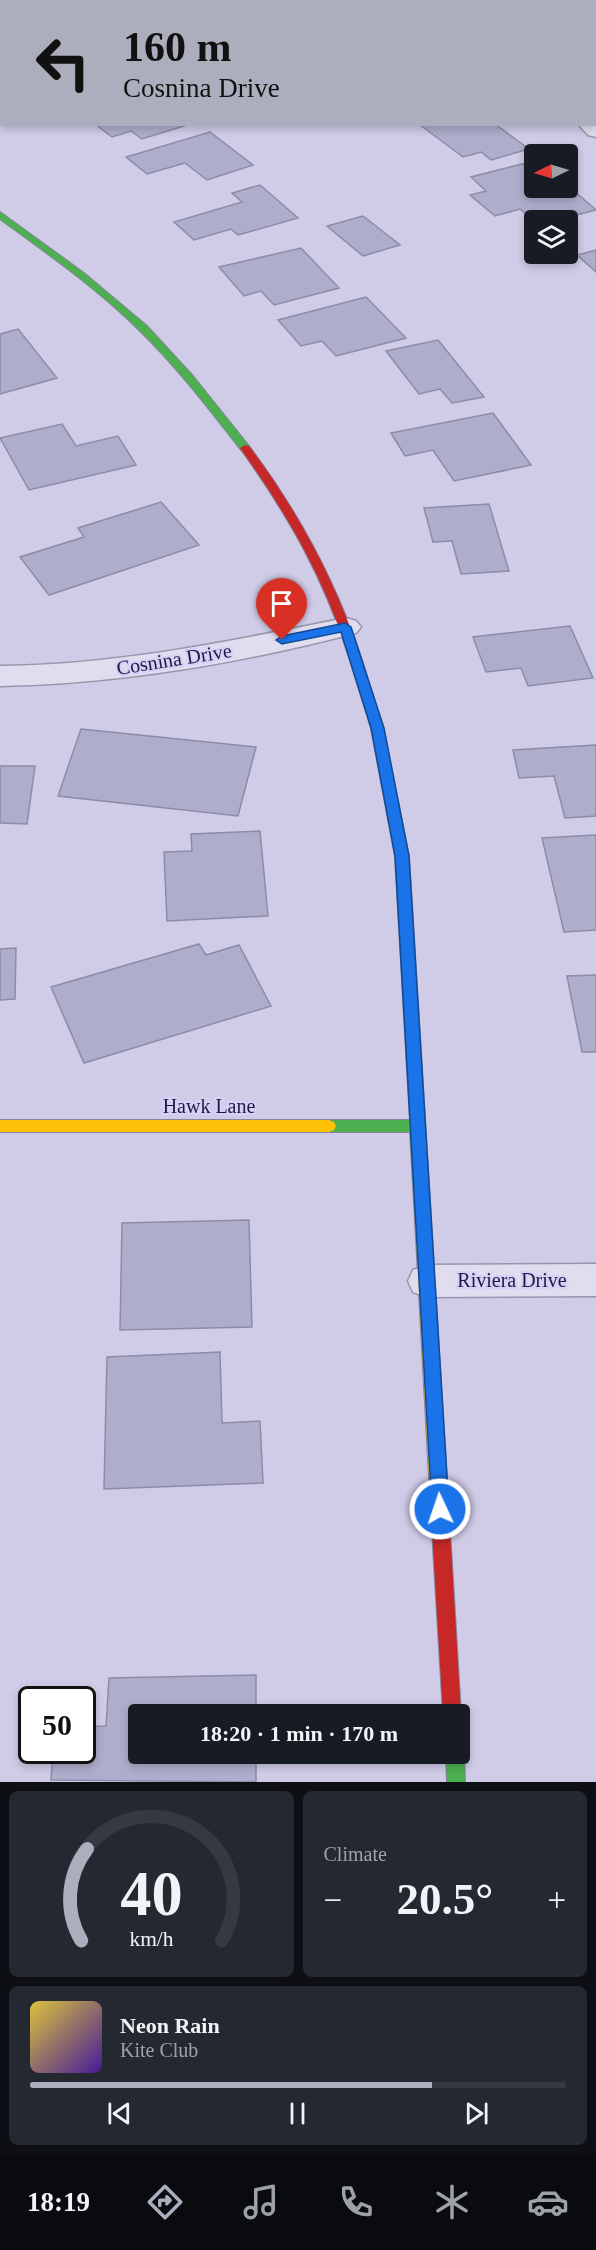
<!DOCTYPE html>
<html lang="en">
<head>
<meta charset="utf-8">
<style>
  body { margin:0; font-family:Georgia,serif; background:#242831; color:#f1f3f6; height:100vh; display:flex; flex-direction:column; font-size:22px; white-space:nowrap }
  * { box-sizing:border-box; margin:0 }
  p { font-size:20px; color:#9ea1a6 }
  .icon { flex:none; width:33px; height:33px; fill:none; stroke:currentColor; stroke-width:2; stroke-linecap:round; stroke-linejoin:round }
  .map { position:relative; height:1782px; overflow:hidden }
  .side { display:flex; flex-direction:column; gap:9px; padding:9px; background:#0d0f14; flex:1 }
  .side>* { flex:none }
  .top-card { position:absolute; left:0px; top:0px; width:597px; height:126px; box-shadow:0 3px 9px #0003; background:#adaebd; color:#111; overflow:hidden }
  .needle { width:39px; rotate:265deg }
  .tools { position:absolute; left:524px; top:144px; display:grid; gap:12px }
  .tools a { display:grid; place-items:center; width:54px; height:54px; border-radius:6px; background:#171b24; box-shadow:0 3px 9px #0003; font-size:30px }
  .speed { position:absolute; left:18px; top:1686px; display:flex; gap:12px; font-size:30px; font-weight:700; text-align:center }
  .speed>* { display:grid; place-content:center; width:78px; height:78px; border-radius:50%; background:#171b24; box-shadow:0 3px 9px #0003; line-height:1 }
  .speed .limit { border:3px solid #111; border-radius:9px; background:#fff; color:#111 }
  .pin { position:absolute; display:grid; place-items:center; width:51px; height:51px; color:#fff; margin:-62px -26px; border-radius:50% 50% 50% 0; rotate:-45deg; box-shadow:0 0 6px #0007 }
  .pin .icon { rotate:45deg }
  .me { position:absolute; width:66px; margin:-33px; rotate:357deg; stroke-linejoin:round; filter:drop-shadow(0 0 4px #0008) }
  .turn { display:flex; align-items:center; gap:21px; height:126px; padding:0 24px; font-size:27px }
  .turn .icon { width:78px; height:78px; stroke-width:2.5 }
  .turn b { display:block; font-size:42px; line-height:51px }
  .big { font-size:45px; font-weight:700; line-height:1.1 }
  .side .tile { flex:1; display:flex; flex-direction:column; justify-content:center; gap:9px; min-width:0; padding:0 21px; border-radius:9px; background:#242831 }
  .side .dial { align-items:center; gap:0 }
  .dial svg { height:156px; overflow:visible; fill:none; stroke:#363941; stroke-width:7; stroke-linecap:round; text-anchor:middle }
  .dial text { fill:#f1f3f6; stroke:none }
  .song { display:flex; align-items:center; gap:18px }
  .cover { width:72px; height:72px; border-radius:9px; background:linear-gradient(135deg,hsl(50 70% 55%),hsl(260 70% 35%)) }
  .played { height:6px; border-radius:3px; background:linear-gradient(90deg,#adaebd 75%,#363941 75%) }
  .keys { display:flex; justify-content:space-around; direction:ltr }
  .heat { display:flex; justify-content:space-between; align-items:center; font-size:33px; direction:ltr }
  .side .tiles { flex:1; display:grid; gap:9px; grid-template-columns:1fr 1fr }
  .tile:last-child { grid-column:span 2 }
  .trip { position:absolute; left:128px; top:1704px; width:342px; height:60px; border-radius:6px; background:#171b24; box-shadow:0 3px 9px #0003; font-weight:700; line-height:60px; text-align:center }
  .menu { display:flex; height:96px; justify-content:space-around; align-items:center; background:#090b0e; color:#9ea1a6 }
  .menu .icon { width:42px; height:42px }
  .menu .selected { color:#adaebd }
  .menu b { font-size:27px; color:#f1f3f6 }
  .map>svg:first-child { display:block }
  .building { fill:#aeadcb; stroke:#8c8ca7; stroke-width:1.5 }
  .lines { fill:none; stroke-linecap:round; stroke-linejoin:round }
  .street-casing { stroke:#9795ac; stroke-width:3 }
  .fast-casing { stroke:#87859b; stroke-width:2 }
  .slow-casing { stroke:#87859b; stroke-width:2 }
  .jam-casing { stroke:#87859b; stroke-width:2 }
  .street { fill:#e0deee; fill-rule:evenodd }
  .fast { fill:#4caf50; fill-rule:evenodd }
  .slow { fill:#ffc107; fill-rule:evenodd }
  .jam { fill:#c62828; fill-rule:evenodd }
  .route { fill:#1a73e8; stroke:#114b97; stroke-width:1.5 }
  .labels { text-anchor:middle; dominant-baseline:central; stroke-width:4.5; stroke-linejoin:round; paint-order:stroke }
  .street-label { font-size:20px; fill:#1b1d3c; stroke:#d8d0f9 }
</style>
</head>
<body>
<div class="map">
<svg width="596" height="1782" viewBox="0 0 596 1782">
  <rect width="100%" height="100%" fill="#d0cbe7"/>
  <!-- building -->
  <path class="building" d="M 95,124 L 181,124 L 184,126 L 142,139 L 131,131 L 112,137 Z
    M 419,124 L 495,124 L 529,149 L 491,160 L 481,152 L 463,157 Z
    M 210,132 L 253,165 L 207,180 L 185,163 L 147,174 L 126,157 Z
    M 534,161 L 534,188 L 567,188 L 567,185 L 596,210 L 557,220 L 534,221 L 520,209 L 495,216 L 470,195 L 486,191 L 471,177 Z
    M 260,185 L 298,218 L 238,235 L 231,229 L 194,240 L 174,222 L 242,202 L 232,193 Z
    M 363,216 L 400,245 L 363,256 L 327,226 Z
    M 301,248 L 339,288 L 274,305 L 261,291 L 244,296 L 219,267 Z
    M 596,250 L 596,272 L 577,255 Z
    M 366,297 L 406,338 L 336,356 L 322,341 L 301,346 L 278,320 Z
    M 18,329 L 57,378 L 0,394 L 0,334 Z
    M 438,340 L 484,397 L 452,403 L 440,389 L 419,394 L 386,351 Z
    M 493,413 L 531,465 L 454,481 L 433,450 L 405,456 L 391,433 Z
    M 62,424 L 76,446 L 118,436 L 136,465 L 29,490 L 0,438 Z
    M 161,502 L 199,545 L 49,595 L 20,557 L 84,537 L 78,528 Z
    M 489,504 L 509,571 L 461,574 L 452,541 L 433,542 L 424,508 Z
    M 570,626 L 593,678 L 528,686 L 521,668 L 486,672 L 473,637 Z
    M 81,729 L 256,747 L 238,816 L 58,796 Z
    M 596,745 L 596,816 L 565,818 L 554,776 L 519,778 L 513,750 Z
    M 0,766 L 35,766 L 27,824 L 0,823 Z
    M 260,831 L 268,916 L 167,921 L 164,852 L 192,851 L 191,834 Z
    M 596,835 L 596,930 L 564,932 L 542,838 Z
    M 199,944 L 206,955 L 239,945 L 271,1006 L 84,1063 L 51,987 Z
    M 16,948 L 15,999 L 0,1000 L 0,949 Z
    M 596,975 L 596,1052 L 582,1052 L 567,976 Z
    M 249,1220 L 252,1327 L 120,1330 L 122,1223 Z
    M 220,1352 L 222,1423 L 260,1421 L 263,1483 L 104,1489 L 107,1357 Z
    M 256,1675 L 256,1714 L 138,1714 L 138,1754 L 256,1754 L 256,1782 L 51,1780 L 53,1750 L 82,1750 L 82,1727 L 106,1726 L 109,1678 Z"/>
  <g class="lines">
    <defs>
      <path id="street" d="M 371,0 L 393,0 L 394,2 L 372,2 Z
        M 596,119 L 596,137 L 588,135 L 578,124 L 596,124 Z
        M 346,618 L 356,621 L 361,627 L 356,633 C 241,663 119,684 0,686 L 0,666 C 118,665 231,641 346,618 Z
        M 596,1264 L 596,1296 L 427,1297 L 413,1292 L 408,1281 L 413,1270 L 427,1265 Z"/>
      <path id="fast" d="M 0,212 L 84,273 L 147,326 L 193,376 L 249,446 L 249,450 L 241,450 C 209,409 178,368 140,331 C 98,289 48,254 0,219 Z
        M 355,653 L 361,657 L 383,728 L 409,856 L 431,1220 L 428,1224 L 423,1226 L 418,1224 L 415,1220 L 410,1132 L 329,1132 L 324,1130 L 322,1126 L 324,1122 L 329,1120 L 410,1120 L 395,856 L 371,728 L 349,657 Z
        M 459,1747 L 464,1754 L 465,1782 L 447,1782 L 446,1754 L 459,1754 Z"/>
      <path id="slow" d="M 0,1120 L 329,1120 L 334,1122 L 336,1126 L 334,1130 L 329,1132 L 0,1132 Z
        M 423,1214 L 428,1216 L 431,1220 L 449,1514 L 446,1519 L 440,1522 L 434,1519 L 431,1514 L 415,1220 L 418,1216 Z"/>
      <path id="jam" d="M 245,445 L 249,446 C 298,511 335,580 361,657 L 359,660 L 355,661 L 349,657 C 323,576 289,517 240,448 Z
        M 440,1506 L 446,1509 L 449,1514 L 461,1714 L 459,1719 L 459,1714 L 443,1714 L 431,1514 L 434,1509 Z"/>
    </defs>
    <!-- street casing -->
    <use href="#street" class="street-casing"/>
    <!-- fast casing -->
    <use href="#fast" class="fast-casing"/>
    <!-- slow casing -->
    <use href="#slow" class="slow-casing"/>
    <!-- jam casing -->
    <use href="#jam" class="jam-casing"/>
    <!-- street -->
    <use href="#street" class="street"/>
    <!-- fast -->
    <use href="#fast" class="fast"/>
    <!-- slow -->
    <use href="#slow" class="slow"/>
    <!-- jam -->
    <use href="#jam" class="jam"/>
  </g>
  <!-- route -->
  <path class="route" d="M 345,623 L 351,627 L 384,728 L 409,856 L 449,1509 L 446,1515 L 440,1517 L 434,1515 L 432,1509 L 395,856 L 371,728 L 341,632 L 282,644 L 276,640 L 282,636 Z"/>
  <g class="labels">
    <!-- street labels -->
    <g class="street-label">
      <text transform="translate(174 659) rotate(-9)">Cosnina Drive</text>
      <text x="209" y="1106">Hawk Lane</text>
      <text x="512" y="1280">Riviera Drive</text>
    </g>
  </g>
</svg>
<div class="tools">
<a><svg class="needle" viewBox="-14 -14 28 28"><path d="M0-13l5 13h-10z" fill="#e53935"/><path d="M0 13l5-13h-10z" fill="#9ea1a6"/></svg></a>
<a><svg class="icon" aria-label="layers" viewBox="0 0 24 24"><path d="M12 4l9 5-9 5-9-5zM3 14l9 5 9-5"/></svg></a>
</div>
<div class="speed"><div class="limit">50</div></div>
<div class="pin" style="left:282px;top:640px;background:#d93025"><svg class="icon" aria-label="arrive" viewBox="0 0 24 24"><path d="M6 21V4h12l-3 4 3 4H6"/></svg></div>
<svg class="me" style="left:440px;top:1509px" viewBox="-20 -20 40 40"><circle r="17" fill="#1a73e8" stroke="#fff" stroke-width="3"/><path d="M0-11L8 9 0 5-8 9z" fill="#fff"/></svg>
<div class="trip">18:20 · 1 min · 170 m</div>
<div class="top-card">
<div class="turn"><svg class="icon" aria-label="left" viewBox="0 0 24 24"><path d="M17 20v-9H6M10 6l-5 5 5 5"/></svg><div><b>160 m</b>Cosnina Drive</div></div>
</div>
</div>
<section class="side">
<div class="tiles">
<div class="tile dial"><svg viewBox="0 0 100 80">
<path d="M14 69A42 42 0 1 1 86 69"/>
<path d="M14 69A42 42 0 0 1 17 22" stroke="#adaebd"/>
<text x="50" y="56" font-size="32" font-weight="700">40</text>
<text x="50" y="72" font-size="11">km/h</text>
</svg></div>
<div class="tile"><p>Climate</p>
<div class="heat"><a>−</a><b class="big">20.5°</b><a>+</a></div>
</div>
<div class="tile">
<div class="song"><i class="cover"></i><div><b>Neon Rain</b><p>Kite Club</p></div></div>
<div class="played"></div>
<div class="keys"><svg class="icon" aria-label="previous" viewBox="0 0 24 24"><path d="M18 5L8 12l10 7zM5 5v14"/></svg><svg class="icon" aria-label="pause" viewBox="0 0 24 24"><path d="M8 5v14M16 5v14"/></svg><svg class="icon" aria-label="next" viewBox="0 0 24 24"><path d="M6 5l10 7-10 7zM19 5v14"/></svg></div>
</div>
</div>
</section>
<nav class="menu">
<b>18:19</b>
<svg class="icon selected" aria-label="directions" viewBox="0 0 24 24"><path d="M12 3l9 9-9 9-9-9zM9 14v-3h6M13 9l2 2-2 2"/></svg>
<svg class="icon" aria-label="music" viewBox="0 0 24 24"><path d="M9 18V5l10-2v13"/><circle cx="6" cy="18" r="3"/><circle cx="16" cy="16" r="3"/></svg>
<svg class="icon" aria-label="phone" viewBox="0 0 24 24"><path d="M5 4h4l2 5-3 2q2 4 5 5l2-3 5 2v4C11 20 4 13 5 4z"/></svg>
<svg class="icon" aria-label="climate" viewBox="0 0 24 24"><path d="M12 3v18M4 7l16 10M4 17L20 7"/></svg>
<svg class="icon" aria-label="car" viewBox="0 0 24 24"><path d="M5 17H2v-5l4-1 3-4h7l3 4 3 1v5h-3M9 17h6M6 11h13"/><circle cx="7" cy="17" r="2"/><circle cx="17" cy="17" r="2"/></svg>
</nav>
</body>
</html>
